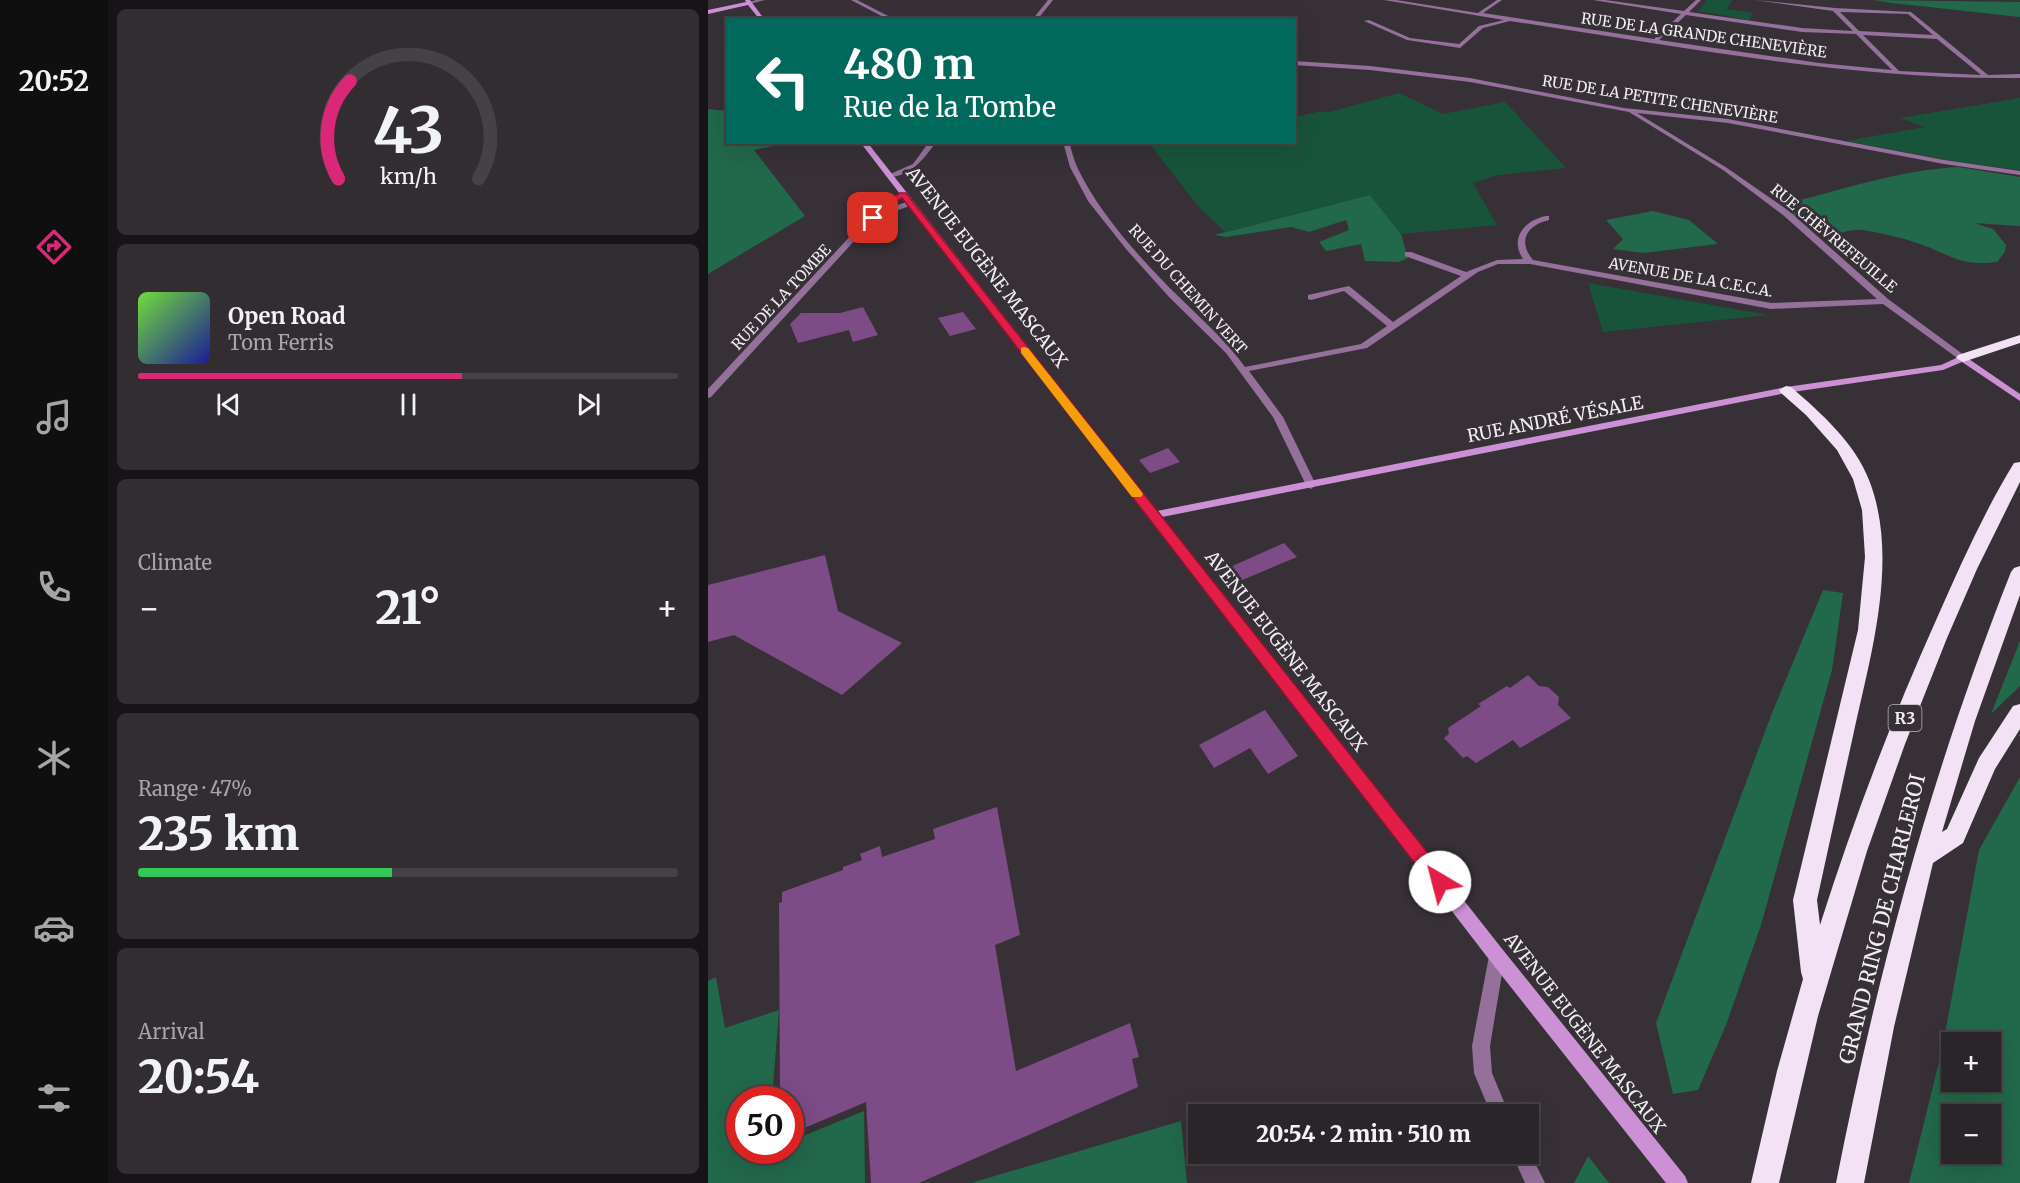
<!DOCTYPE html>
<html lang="en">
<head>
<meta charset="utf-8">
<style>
  body { margin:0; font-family:Merriweather,serif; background:#312d31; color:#f1f3f6; height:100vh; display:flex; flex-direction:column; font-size:22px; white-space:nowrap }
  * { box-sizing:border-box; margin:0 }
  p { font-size:20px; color:#a5a5a8 }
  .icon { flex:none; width:33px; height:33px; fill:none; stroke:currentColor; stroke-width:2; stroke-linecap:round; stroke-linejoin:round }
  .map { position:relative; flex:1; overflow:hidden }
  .panel { display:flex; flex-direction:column; gap:9px; padding:9px; background:#171417; width:600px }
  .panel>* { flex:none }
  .banner { position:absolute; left:18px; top:18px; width:570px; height:126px; border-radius:0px; box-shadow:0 6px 24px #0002,0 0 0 2px #454246; background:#00695c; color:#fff; overflow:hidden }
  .buttons { position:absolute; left:1233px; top:1032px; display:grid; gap:12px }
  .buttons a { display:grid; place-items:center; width:60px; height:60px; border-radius:0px; background:#292529; box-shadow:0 6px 24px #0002,0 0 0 2px #454246; font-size:30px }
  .speed { position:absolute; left:18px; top:1086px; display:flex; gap:12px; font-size:30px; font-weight:700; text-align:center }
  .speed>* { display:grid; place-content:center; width:78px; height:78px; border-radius:50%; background:#292529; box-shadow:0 6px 24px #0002,0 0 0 2px #454246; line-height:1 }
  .speed .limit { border:9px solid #d22; background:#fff; color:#111 }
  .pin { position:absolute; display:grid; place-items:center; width:51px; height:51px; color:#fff; margin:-26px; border-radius:12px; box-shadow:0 3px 9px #0006 }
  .me { position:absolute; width:66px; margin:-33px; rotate:323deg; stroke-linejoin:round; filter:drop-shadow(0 0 4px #0008) }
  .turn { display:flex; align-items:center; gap:21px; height:126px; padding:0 18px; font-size:27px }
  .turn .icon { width:78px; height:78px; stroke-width:2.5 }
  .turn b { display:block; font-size:42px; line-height:51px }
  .big { font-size:45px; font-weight:800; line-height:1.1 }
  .panel .card { flex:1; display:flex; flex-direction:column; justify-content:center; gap:9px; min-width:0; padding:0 21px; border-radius:9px; background:#312d31 }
  .panel .dial { align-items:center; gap:0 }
  .dial svg { height:156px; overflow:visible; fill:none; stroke:#454246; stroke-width:7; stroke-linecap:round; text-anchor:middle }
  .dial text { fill:#f1f3f6; stroke:none }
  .song { display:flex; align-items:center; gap:18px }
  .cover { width:72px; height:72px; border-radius:9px; background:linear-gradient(135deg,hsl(100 70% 55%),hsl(240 70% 35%)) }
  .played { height:6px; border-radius:3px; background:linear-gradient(90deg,#db2777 60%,#454246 60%) }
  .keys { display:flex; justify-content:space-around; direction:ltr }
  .heat { display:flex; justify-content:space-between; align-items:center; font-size:33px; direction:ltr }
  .charge { height:9px; border-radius:4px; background:linear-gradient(90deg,#34c759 47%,#454246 0) }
  .trip { position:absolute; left:480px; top:1104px; width:351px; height:60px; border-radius:0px; background:#292529; box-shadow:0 6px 24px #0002,0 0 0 2px #454246; font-weight:800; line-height:60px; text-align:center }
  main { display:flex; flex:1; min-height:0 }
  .dock { display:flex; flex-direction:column; width:108px; justify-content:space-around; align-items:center; background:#100f10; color:#a5a5a8 }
  .dock .icon { width:42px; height:42px }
  .dock .selected { color:#db2777 }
  .dock b { font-size:27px; color:#f1f3f6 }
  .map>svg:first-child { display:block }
  .green { fill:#18543a }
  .forest { fill:#22684a; fill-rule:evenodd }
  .building { fill:#7d4b85 }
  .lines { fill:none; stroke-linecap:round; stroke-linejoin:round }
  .street { fill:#94709a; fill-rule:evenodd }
  .secondary { fill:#cb91d4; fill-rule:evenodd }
  .highway { fill:#f3e1f6; fill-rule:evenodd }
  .route { fill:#e11d48; stroke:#92132f; stroke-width:1.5 }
  .slow { fill:#f59e0b }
  .labels { text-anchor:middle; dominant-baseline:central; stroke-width:6; stroke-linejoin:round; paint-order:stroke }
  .far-street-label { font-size:15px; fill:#f1eef2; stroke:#373137 }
  .shield { fill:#373137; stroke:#b9b5ba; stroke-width:1.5 }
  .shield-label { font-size:16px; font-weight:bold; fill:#f1eef2 }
  .street-label { font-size:18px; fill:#f1eef2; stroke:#373137 }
  .near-street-label { font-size:21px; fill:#f1eef2; stroke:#373137 }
</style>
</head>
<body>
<main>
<nav class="dock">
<b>20:52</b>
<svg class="icon selected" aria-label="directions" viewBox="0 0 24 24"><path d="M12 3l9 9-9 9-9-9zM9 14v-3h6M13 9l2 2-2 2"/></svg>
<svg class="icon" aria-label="music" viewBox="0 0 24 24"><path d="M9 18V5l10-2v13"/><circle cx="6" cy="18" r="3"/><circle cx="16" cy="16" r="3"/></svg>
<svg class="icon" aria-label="phone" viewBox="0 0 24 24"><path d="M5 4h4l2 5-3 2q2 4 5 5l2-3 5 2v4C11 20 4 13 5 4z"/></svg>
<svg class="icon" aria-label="climate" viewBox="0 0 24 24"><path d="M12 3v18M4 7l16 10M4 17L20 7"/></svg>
<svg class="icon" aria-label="car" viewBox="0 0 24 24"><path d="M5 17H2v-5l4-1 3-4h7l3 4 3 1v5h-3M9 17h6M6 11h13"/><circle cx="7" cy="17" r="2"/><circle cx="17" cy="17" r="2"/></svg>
<svg class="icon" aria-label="filters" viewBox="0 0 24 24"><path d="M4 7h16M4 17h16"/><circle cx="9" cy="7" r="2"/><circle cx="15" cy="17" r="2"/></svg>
</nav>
<section class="panel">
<div class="card dial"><svg viewBox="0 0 100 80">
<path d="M14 69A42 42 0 1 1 86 69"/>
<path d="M14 69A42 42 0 0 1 20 19" stroke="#db2777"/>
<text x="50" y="56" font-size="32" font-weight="700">43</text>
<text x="50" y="72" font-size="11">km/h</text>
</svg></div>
<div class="card">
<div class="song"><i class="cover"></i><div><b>Open Road</b><p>Tom Ferris</p></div></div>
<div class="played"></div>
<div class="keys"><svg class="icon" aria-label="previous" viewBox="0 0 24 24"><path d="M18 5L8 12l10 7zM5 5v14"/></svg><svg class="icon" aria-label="pause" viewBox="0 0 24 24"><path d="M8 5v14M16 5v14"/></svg><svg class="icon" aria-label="next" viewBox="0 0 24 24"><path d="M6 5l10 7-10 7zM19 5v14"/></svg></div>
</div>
<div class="card"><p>Climate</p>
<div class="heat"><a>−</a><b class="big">21°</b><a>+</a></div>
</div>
<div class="card"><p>Range · 47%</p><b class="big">235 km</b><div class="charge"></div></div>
<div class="card"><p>Arrival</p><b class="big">20:54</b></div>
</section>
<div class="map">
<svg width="1312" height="1183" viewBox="0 0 1312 1183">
  <rect width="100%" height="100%" fill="#373137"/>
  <!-- green -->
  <path class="green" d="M 999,0 L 1024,0 L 1019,9 L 1045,13 L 1041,20 L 991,11 Z
    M 691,93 L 735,114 L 797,102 L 858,168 L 789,175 L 765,183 L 789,225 L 693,234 L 662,195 L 517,232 L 490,206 L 441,143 L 586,142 L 587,117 L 609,112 L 622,112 Z
    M 1312,98 L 1312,170 L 1255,163 L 1138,141 L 1217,127 L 1192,118 Z
    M 880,283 L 1060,315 L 895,332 Z"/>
  <!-- forest -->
  <path class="forest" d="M 1165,0 L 1312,2 L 1312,17 L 1184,3 Z
    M 0,109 L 19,111 L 20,142 L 78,143 L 46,150 L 97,216 L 0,274 Z
    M 1250,167 L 1312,177 L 1312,226 L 1266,223 L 1285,229 L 1298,245 L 1297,252 L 1289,262 C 1251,267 1242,254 1209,243 C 1192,237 1173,233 1155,230 C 1141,228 1128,237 1113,234 C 1099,230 1087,217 1076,207 L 1077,204 C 1133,190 1192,170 1250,167 Z
    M 662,195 L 693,234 L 700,258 L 691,262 L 657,261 L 653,244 L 618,251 L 611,242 L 641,230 L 638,220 L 601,232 L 583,227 L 518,237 L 506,235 Z
    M 945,211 L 981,220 L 1010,244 L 935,253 L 905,249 L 915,239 L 898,220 Z
    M 1115,590 L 1135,593 L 1124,670 L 1053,925 L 1018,1025 L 990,1090 L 965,1094 L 948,1023 L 1064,713 Z
    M 1312,641 L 1312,686 L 1283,714 Z
    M 1312,777 L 1312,1183 L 1201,1183 L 1234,1050 L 1271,850 ZM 1244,1042 L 1282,1042 L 1282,1082 L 1244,1082 ZM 1244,1114 L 1282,1114 L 1282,1154 L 1244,1154 Z
    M 8,977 L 17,1028 L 71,1010 L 64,1099 L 32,1100 L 32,1150 L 82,1150 L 83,1141 L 156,1111 L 157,1183 L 0,1183 L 0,981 Z
    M 473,1121 L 479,1183 L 263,1183 Z
    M 880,1156 L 901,1183 L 866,1183 Z"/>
  <!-- building -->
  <path class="building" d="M 155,307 L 170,335 L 145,342 L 141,330 L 90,343 L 82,324 L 93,313 L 132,313 Z
    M 255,312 L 268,329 L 242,336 L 230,318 Z
    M 460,448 L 472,462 L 442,473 L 431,460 Z
    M 576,543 L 589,557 L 532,581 L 520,568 Z
    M 117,555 L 130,611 L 194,643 L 134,695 L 26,635 L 0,642 L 0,585 Z
    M 820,675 L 831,686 L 840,687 L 851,697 L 850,705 L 863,718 L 812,748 L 805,740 L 768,763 L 759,756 L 755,758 L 736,738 L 741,734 L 740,728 L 773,706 L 770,704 L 799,686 L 802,688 Z
    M 557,710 L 590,756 L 560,774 L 542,748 L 506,768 L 491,745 Z
    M 289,807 L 312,935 L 287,945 L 308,1071 L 422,1023 L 431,1057 L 424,1059 L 430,1087 L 211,1183 L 163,1183 L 158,1102 L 82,1134 L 82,1100 L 72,1100 L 71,903 L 74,902 L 74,892 L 135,870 L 135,867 L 154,860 L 152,854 L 172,846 L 174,857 L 227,839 L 225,829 Z"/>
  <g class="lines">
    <!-- street -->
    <path class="street" d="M 48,0 L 57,0 L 41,4 L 39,3 Z
      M 143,0 L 149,0 L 188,20 L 181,20 Z
      M 340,0 L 345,0 L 329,20 L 324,20 Z
      M 676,0 L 688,0 L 770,13 L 789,0 L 794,0 L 775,13 L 946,39 L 973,14 L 885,0 L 897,0 L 976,11 L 988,0 L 993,0 L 981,12 L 1094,28 L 1145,31 L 1125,11 L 1046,0 L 1127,8 L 1203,12 L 1280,75 L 1312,74 L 1312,78 C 1141,80 971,46 802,21 L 775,28 L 752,48 L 699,40 L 656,21 L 661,20 L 702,38 L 751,44 L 771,26 L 796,20 ZM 1132,12 L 1200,14 L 1225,35 L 1151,31 ZM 978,15 L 1094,32 L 1148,34 L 1184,70 L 1111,63 L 951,40 ZM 1155,35 L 1229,39 L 1273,75 L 1191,71 Z
      M 586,61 L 662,66 L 762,78 L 916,108 L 1020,119 L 1236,160 L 1312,171 L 1312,175 L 1236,164 L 1020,123 L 929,113 L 1019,168 L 1081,211 L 1180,299 L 1260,358 L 1255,361 L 1252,360 L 1175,304 L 1063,309 L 822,264 L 790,264 L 770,272 L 659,348 L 541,371 L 575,417 L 608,485 L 603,489 L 599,487 L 565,417 L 518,353 L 461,297 L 418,249 L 380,201 L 362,167 L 355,142 L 361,142 C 364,151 366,161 370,169 C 391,213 435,262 470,296 C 493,319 518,340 537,367 L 653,344 L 679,326 L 636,291 L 603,300 L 600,299 L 600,295 L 641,286 L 685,322 L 753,276 L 697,256 L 697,252 L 703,252 L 758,272 L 789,260 L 815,259 C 801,238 817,220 838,216 L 841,216 L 841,220 C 819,225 809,241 825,260 L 1063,303 L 1169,299 L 1075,215 L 1015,170 L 921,112 L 762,82 L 662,70 L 586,65 Z
      M 221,142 L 228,142 C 216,159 202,177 180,177 L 180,175 L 205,164 Z
      M 195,192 L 199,194 L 198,196 L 176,210 L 201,201 L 204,201 L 204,205 L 177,215 L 171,214 L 3,397 L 0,398 L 0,389 L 173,203 Z
      M 789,948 L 795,950 L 797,956 L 782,1046 L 784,1073 L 801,1114 L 783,1114 L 766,1073 L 764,1046 L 781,956 L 783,950 Z
      M 820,1149 L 837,1183 L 817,1183 L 804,1154 L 820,1154 Z"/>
    <!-- secondary -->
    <path class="secondary" d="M 37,0 L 42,0 L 57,20 L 52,20 L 40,5 L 0,14 L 0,10 L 38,2 Z
      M 152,142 L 159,142 L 449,511 L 1078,387 L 1233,365 L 1255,355 L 1312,394 L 1312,401 L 1254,362 L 1235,370 L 1078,393 L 454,517 L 795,950 L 977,1176 L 980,1183 L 958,1183 L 783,962 Z"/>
    <!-- highway -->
    <path class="highway" d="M 1312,335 L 1312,343 L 1255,362 L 1248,358 L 1250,355 Z
      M 1078,386 L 1083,387 C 1113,413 1147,443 1161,480 C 1192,559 1162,657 1145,736 C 1133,790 1121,845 1109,900 L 1112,925 C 1145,821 1184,718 1229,618 C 1252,566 1276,512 1306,463 L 1312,462 L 1312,482 L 1269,569 L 1239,638 L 1197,744 L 1159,851 L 1110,1016 L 1071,1183 L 1043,1183 L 1069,1071 L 1095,979 L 1093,972 L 1085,900 L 1150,630 L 1157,557 L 1154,510 L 1145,479 L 1129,450 L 1098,415 L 1073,393 L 1071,390 Z
      M 1312,566 L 1312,595 L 1267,721 L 1234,832 L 1239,829 L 1271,758 L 1305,706 L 1312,704 L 1312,729 L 1287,769 L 1255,843 L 1225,863 L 1186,1027 L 1156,1183 L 1128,1183 C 1170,970 1223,774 1303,572 L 1306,568 Z"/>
  </g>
  <!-- route -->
  <path class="route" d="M 192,193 L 198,193 L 738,876 L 740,882 L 738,887 L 732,890 L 725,887 L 194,198 L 179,207 L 168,220 L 162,220 L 161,218 L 173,204 Z"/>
  <!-- slow -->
  <path class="slow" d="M 316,347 L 320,348 L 433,491 L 435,494 L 433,497 L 424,497 L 313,353 L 313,348 Z"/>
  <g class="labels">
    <!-- far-street labels -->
    <g class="far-street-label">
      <text transform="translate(996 35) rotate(8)">RUE DE LA GRANDE CHENEVIÈRE</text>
      <text transform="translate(952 99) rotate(9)">RUE DE LA PETITE CHENEVIÈRE</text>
      <text transform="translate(1126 238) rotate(40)">RUE CHÈVREFEUILLE</text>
      <text transform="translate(983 277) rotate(10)">AVENUE DE LA C.E.C.A.</text>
      <text transform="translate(480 289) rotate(48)">RUE DU CHEMIN VERT</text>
      <text transform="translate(73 297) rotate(-47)">RUE DE LA TOMBE</text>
    </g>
    <!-- shield labels -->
    <rect class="shield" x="1180.5" y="705" width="33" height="26" rx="4.5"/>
    <g class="shield-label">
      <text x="1197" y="718">R3</text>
    </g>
    <!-- street labels -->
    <g class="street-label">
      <text transform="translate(279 267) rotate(52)">AVENUE EUGÈNE MASCAUX</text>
      <text transform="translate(847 419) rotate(-11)">RUE ANDRÉ VÉSALE</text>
      <text transform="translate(578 651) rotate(52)">AVENUE EUGÈNE MASCAUX</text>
      <text transform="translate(877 1033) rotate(52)">AVENUE EUGÈNE MASCAUX</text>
    </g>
    <!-- near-street labels -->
    <g class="near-street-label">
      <text transform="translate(1174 919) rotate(-76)">GRAND RING DE CHARLEROI</text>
    </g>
  </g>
</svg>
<div class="buttons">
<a>+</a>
<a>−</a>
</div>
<div class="speed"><div class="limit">50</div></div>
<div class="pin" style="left:165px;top:218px;background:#d93025"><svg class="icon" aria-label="arrive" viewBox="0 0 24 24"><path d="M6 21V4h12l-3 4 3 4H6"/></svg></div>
<svg class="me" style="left:732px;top:882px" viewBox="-20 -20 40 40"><circle r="19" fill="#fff"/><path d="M0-13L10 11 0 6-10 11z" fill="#e11d48"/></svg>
<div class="trip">20:54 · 2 min · 510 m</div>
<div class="banner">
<div class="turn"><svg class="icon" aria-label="left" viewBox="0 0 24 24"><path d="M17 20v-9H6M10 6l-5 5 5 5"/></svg><div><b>480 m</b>Rue de la Tombe</div></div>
</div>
</div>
</main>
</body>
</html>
